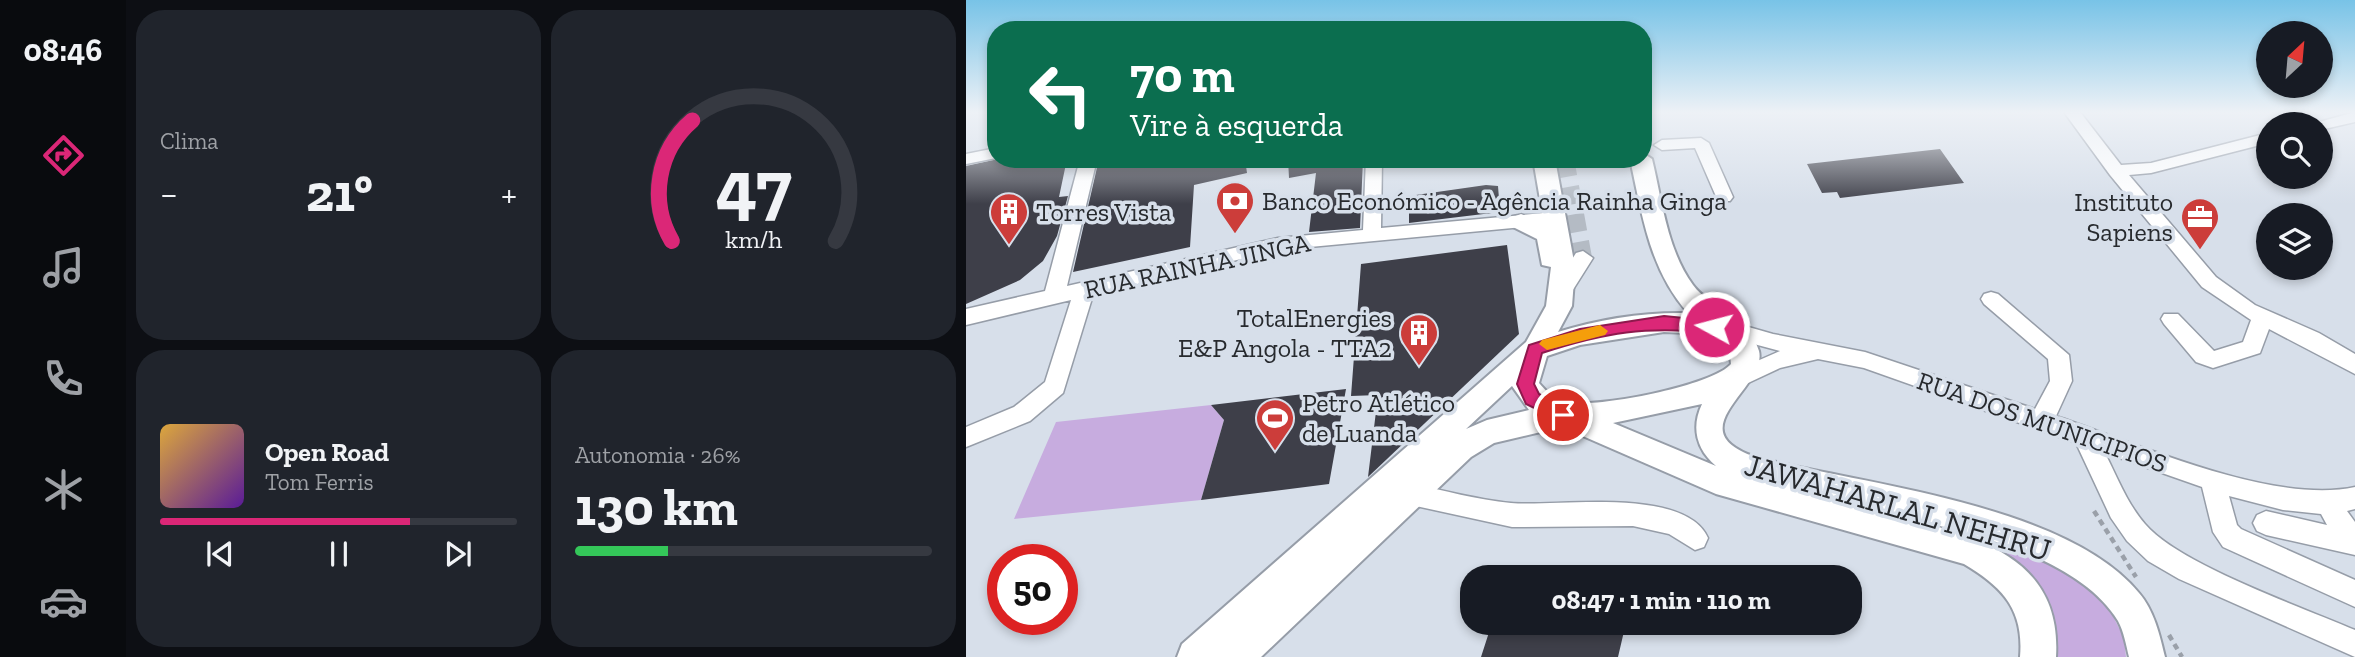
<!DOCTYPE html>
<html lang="pt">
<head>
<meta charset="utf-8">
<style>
  body { margin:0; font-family:"Zilla Slab",serif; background:#20242c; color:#f1f3f6; height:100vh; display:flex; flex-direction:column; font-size:26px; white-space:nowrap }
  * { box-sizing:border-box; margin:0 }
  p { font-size:23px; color:#9ea1a6 }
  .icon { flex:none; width:38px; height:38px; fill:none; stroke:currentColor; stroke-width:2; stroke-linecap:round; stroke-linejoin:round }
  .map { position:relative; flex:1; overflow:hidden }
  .details { display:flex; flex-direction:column; gap:10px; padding:10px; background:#0d0f14; width:840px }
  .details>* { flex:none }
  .guide { position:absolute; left:21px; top:21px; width:665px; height:147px; border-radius:28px; box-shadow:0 4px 10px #0003; background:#0b6e4f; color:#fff; overflow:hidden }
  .needle { width:46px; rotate:26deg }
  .buttons { position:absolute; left:1290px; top:21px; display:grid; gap:14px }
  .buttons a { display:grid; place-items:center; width:77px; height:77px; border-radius:50%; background:#171b24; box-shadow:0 4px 10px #0003; font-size:35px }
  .speed { position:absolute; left:21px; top:544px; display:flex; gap:14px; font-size:35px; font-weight:700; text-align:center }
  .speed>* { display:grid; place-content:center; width:91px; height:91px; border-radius:50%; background:#171b24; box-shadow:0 4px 10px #0003; line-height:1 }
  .speed .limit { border:10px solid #d22; background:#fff; color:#111 }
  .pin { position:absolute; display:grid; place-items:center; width:60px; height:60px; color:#fff; margin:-30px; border:4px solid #fff; border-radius:50%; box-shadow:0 2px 7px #0007 }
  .me { position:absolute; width:77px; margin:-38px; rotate:277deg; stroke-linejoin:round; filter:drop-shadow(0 0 5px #0008) }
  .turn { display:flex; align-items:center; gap:24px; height:147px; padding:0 28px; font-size:32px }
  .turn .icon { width:91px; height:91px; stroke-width:2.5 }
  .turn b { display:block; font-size:49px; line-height:60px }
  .big { font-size:52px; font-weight:700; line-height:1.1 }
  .details .tile { flex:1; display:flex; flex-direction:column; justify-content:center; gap:10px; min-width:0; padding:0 24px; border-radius:28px; background:#20242c }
  .details .dial { align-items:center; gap:0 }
  .dial svg { height:182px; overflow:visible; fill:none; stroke:#363941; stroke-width:7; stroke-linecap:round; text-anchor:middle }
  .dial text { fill:#f1f3f6; stroke:none }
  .song { display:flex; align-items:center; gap:21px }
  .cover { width:84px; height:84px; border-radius:10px; background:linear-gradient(135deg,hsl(40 70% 55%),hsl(270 70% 35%)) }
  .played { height:7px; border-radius:4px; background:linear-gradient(90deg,#db2777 70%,#363941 70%) }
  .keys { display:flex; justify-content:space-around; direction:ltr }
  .heat { display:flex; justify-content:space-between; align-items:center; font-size:38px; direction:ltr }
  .charge { height:10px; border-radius:5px; background:linear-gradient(90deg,#34c759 26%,#363941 0) }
  .details .tiles { flex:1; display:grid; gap:10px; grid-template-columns:repeat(2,1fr) }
  .trip { position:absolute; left:494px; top:565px; width:402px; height:70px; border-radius:28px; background:#171b24; box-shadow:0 4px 10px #0003; font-weight:700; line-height:70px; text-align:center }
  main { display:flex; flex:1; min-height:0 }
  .tabs { display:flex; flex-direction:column; width:126px; justify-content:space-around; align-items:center; background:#090b0e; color:#9ea1a6 }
  .tabs .icon { width:49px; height:49px }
  .tabs .current { color:#db2777 }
  .tabs b { font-size:32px; color:#f1f3f6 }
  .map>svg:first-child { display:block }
  .green { fill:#c7acdf }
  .building { fill:#3e3f49 }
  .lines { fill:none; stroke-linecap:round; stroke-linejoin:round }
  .minor-tunnel { stroke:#b4bbc4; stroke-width:18; stroke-dasharray:18 10; stroke-linecap:butt }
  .minor-casing { stroke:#969da8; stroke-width:3 }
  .major-casing { stroke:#969da8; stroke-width:4 }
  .path { stroke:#9aa0a9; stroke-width:4.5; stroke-dasharray:6 4.5; stroke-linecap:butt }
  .minor { fill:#fff; fill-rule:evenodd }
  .major { fill:#fff; fill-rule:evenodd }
  .route { fill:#db2777; stroke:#8e194d; stroke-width:2 }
  .slow { fill:#f59e0b }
  .labels { text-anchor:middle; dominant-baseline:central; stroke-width:7; stroke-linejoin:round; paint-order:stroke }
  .poi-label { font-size:26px; fill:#272a2e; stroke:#d7dfea; text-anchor:start }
  .street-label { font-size:26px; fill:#272a2e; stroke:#d7dfea }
  .near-street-label { font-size:32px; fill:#272a2e; stroke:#d7dfea }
</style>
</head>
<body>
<main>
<nav class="tabs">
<b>08:46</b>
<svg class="icon current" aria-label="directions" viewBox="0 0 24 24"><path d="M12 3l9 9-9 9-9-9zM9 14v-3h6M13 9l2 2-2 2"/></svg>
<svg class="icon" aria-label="music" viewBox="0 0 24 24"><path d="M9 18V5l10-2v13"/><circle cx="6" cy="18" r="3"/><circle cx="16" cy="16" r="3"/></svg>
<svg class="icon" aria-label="phone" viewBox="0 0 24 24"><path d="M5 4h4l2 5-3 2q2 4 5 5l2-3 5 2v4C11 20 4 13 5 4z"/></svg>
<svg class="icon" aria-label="climate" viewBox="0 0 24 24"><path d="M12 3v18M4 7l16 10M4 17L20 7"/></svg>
<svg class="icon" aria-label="car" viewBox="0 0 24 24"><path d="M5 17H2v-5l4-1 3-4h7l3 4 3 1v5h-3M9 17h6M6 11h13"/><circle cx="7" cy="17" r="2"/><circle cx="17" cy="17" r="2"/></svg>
</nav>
<section class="details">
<div class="tiles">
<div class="tile"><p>Clima</p>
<div class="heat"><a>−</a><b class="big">21°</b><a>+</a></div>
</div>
<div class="tile dial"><svg viewBox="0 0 100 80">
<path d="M14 69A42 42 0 1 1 86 69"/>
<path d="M14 69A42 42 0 0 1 23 16" stroke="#db2777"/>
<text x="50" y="56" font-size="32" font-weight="700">47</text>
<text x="50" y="72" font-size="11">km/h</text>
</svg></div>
<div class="tile">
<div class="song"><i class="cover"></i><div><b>Open Road</b><p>Tom Ferris</p></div></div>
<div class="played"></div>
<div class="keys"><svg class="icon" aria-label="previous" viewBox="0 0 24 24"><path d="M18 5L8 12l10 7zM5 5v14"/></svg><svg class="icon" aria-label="pause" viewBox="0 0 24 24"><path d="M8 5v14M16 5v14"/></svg><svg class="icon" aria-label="next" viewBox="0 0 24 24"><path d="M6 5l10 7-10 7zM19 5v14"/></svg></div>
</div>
<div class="tile"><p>Autonomia · 26%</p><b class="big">130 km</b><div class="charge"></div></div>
</div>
</section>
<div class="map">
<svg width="1389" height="657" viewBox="0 0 1389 657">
  <rect width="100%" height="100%" fill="#d7dfea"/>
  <!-- green -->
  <path class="green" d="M 245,405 L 258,420 L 235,500 L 48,519 L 90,422 Z
    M 748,456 L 1065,549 L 1137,596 L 1158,638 L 1160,657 L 1085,657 L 1053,569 Z"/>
  <!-- building -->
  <path class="building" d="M 974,149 L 998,183 L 874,198 L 871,192 L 856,193 L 841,164 Z
    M 32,159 L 101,159 L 93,197 L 102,196 L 91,236 L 77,261 L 54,280 L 0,304 L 0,166 Z
    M 133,159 L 279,159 L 281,173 L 228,185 L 224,247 L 107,272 Z
    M 322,159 L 397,159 L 394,228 L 343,232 L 350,173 L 323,178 Z
    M 520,185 L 532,186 L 534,212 L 443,223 L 443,196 Z
    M 541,245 L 553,334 L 402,477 L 412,395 L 385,396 L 395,264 Z
    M 380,389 L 363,484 L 235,500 L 258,420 L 245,405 Z
    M 526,623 L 638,623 L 659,627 L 652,657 L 515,657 Z"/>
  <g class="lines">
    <!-- minor-tunnel -->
    <path class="minor-tunnel" d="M 599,159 L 617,258"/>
    <defs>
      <path id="minor" d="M 1098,112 L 1114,112 L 1155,165 L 1185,163 L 1302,133 L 1302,143 L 1185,173 L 1163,175 L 1250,277 L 1289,305 L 1353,333 L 1389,354 L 1389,374 L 1303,329 L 1294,353 L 1247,368 L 1230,362 L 1198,324 L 1195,319 L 1198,314 L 1212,314 L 1248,351 L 1277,342 L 1285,320 L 1236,287 L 1144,175 Z
        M 1389,112 L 1389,122 L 1354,130 L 1354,124 L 1346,124 Z
        M 735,138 L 743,143 L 767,197 L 764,201 L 752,201 L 729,148 L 696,150 L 688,145 L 696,140 Z
        M 30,148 L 30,158 L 0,164 L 0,154 Z
        M 114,159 L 131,159 L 101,286 L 312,238 L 397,230 L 400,159 L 416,159 L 415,228 L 589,212 L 598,218 L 589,224 L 312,250 L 127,295 L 97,393 L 64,421 L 0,447 L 0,427 L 48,407 L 79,382 L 105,300 L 0,325 L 0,309 L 79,291 Z
        M 617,251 L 627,258 L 603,296 L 589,296 L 586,291 L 589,286 L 610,253 Z
        M 1025,292 L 1032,294 L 1103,355 L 1106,381 L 1090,416 C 1170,443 1306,505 1389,487 L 1389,509 L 1381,511 L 1389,522 L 1389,555 L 1300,535 L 1291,531 L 1287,523 L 1291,515 L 1300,511 L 1361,525 L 1355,514 L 1317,510 L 1263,496 L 1271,525 L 1275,529 L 1389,580 L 1389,607 L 1257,547 L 1247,532 L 1236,487 L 1139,453 C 1151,477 1161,503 1179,524 C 1214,565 1336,607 1389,630 L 1389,657 L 1213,579 L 1182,561 L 1161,541 L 1145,518 L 1110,443 L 898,368 L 852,359 L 814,368 L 765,391 L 757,388 L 754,382 L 757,376 L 814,351 L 758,336 L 754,330 L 758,324 L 765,322 L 807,334 L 899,352 L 1069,409 L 1084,381 L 1082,359 L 1018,304 L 1015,299 L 1018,294 Z
        M 445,484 C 478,490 511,500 545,503 C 591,507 719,486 742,538 L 738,547 L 729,550 L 703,534 L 667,526 L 546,527 L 436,503 L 433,495 L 436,487 Z"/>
      <path id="major" d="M 677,153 L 686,159 C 696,200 701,250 727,285 C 745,309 785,322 793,351 C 802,387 709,430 790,457 C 898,485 1100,504 1173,593 C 1188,610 1194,636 1199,657 L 1163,657 C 1160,645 1158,632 1152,621 C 1113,557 1004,533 937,517 C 1013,538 1096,558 1090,657 L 1054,657 C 1058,610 1037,587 998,564 L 750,494 L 596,427 L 528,443 L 505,457 L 295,657 L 211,657 L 216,644 L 560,342 L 580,306 L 585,267 L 576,265 L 571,239 L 547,227 L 543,222 L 547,217 L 555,214 L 578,223 L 567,159 L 589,159 L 609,267 L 606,306 L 592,332 C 633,319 679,312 722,313 C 683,269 676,214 664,159 L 677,159 ZM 698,332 L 744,334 L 763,346 L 765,364 C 746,386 628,409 599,402 C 588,400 580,391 573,383 L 581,356 L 614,345 ZM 546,386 L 563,410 L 521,420 L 500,429 ZM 736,404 C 725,427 730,449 750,466 L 647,423 Z"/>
    </defs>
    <!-- minor casing -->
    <use href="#minor" class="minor-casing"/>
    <!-- major casing -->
    <use href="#major" class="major-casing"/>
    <!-- path -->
    <path class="path" d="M 1128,511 L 1170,577
      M 1203,635 L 1216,657"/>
    <!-- minor -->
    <use href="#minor" class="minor"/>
    <!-- major -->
    <use href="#major" class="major"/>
  </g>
  <!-- sky -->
  <linearGradient id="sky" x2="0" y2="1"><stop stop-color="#78c3e7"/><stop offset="0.55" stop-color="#edf1f6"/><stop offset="1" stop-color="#edf1f6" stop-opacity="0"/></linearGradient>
  <rect width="1389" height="204" fill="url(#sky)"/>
  <!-- route -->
  <path class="route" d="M 698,316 L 748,321 L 756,327 L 748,333 C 680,326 640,332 576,353 L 568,384 L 573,394 L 603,410 L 606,415 L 597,422 L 560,404 L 551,384 L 563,345 L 614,329 Z"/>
  <!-- slow -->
  <path class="slow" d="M 634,325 L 642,331 L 639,335 L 581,350 L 573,344 L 576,340 Z"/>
  <!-- icons -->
  <defs>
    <symbol id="bank-pin" viewBox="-11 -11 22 30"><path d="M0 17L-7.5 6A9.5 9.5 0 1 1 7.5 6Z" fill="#cc3d3a" stroke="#d7dfea"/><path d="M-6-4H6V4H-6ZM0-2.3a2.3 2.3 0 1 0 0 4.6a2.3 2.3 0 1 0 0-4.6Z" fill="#fff"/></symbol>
    <symbol id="building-pin" viewBox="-11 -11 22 30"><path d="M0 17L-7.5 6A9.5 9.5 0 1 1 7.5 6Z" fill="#cc3d3a" stroke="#d7dfea"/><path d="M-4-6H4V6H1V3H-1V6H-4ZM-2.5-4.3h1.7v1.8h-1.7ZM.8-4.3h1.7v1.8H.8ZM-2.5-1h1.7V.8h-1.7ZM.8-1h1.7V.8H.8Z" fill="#fff"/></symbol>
    <symbol id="office-pin" viewBox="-11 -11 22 30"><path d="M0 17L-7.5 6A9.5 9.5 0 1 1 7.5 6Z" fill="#cc3d3a" stroke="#d7dfea"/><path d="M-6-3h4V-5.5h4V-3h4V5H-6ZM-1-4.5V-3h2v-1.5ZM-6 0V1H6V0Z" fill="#fff"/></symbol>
    <symbol id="stadium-pin" viewBox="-11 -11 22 30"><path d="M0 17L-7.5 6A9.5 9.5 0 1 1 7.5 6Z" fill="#cc3d3a" stroke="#d7dfea"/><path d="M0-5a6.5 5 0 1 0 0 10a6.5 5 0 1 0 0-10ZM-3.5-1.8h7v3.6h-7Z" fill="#fff"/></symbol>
  </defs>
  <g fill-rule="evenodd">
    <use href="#bank-pin" x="247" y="179" width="44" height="60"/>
    <use href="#building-pin" x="21" y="190" width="44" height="60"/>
    <use href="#office-pin" x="1212" y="195" width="44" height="60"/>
    <use href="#building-pin" x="431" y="311" width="44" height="60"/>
    <use href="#stadium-pin" x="287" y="396" width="44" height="60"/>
  </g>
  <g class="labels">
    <!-- poi labels -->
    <g class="poi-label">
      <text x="296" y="201">Banco Económico - Agência Rainha Ginga</text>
      <text x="1207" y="202" text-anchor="end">Instituto<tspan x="1207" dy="30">Sapiens</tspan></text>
      <text x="70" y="212">Torres Vista</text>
      <text x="426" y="318" text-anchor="end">TotalEnergies<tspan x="426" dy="30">E&amp;P Angola - TTA2</tspan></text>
      <text x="336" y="403">Petro Atlético<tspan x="336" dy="30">de Luanda</tspan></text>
    </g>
    <!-- street labels -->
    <g class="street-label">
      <text transform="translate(231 266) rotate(-12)">RUA RAINHA JINGA</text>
      <text transform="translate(1076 422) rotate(19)">RUA DOS MUNICIPIOS</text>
    </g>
    <!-- near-street labels -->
    <g class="near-street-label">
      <text transform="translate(932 507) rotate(16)">JAWAHARLAL NEHRU</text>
    </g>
  </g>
</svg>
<div class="buttons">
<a><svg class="needle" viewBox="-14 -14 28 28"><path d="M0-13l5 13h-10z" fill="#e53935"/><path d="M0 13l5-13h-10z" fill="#9ea1a6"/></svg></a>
<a><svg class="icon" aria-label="search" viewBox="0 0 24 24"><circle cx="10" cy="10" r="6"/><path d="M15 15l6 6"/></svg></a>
<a><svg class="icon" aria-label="layers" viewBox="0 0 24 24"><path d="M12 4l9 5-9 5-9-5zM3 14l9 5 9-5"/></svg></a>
</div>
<div class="speed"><div class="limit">50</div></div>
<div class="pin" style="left:597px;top:415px;background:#d93025"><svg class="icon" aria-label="arrive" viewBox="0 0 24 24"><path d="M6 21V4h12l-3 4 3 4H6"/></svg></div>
<svg class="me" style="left:748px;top:327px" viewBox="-20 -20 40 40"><circle r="17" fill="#db2777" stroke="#fff" stroke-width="3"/><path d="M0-11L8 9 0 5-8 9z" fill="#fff"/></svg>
<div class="trip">08:47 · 1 min · 110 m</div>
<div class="guide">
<div class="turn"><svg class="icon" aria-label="left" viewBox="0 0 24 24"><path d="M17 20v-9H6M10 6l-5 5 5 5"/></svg><div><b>70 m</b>Vire à esquerda</div></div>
</div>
</div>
</main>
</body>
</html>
